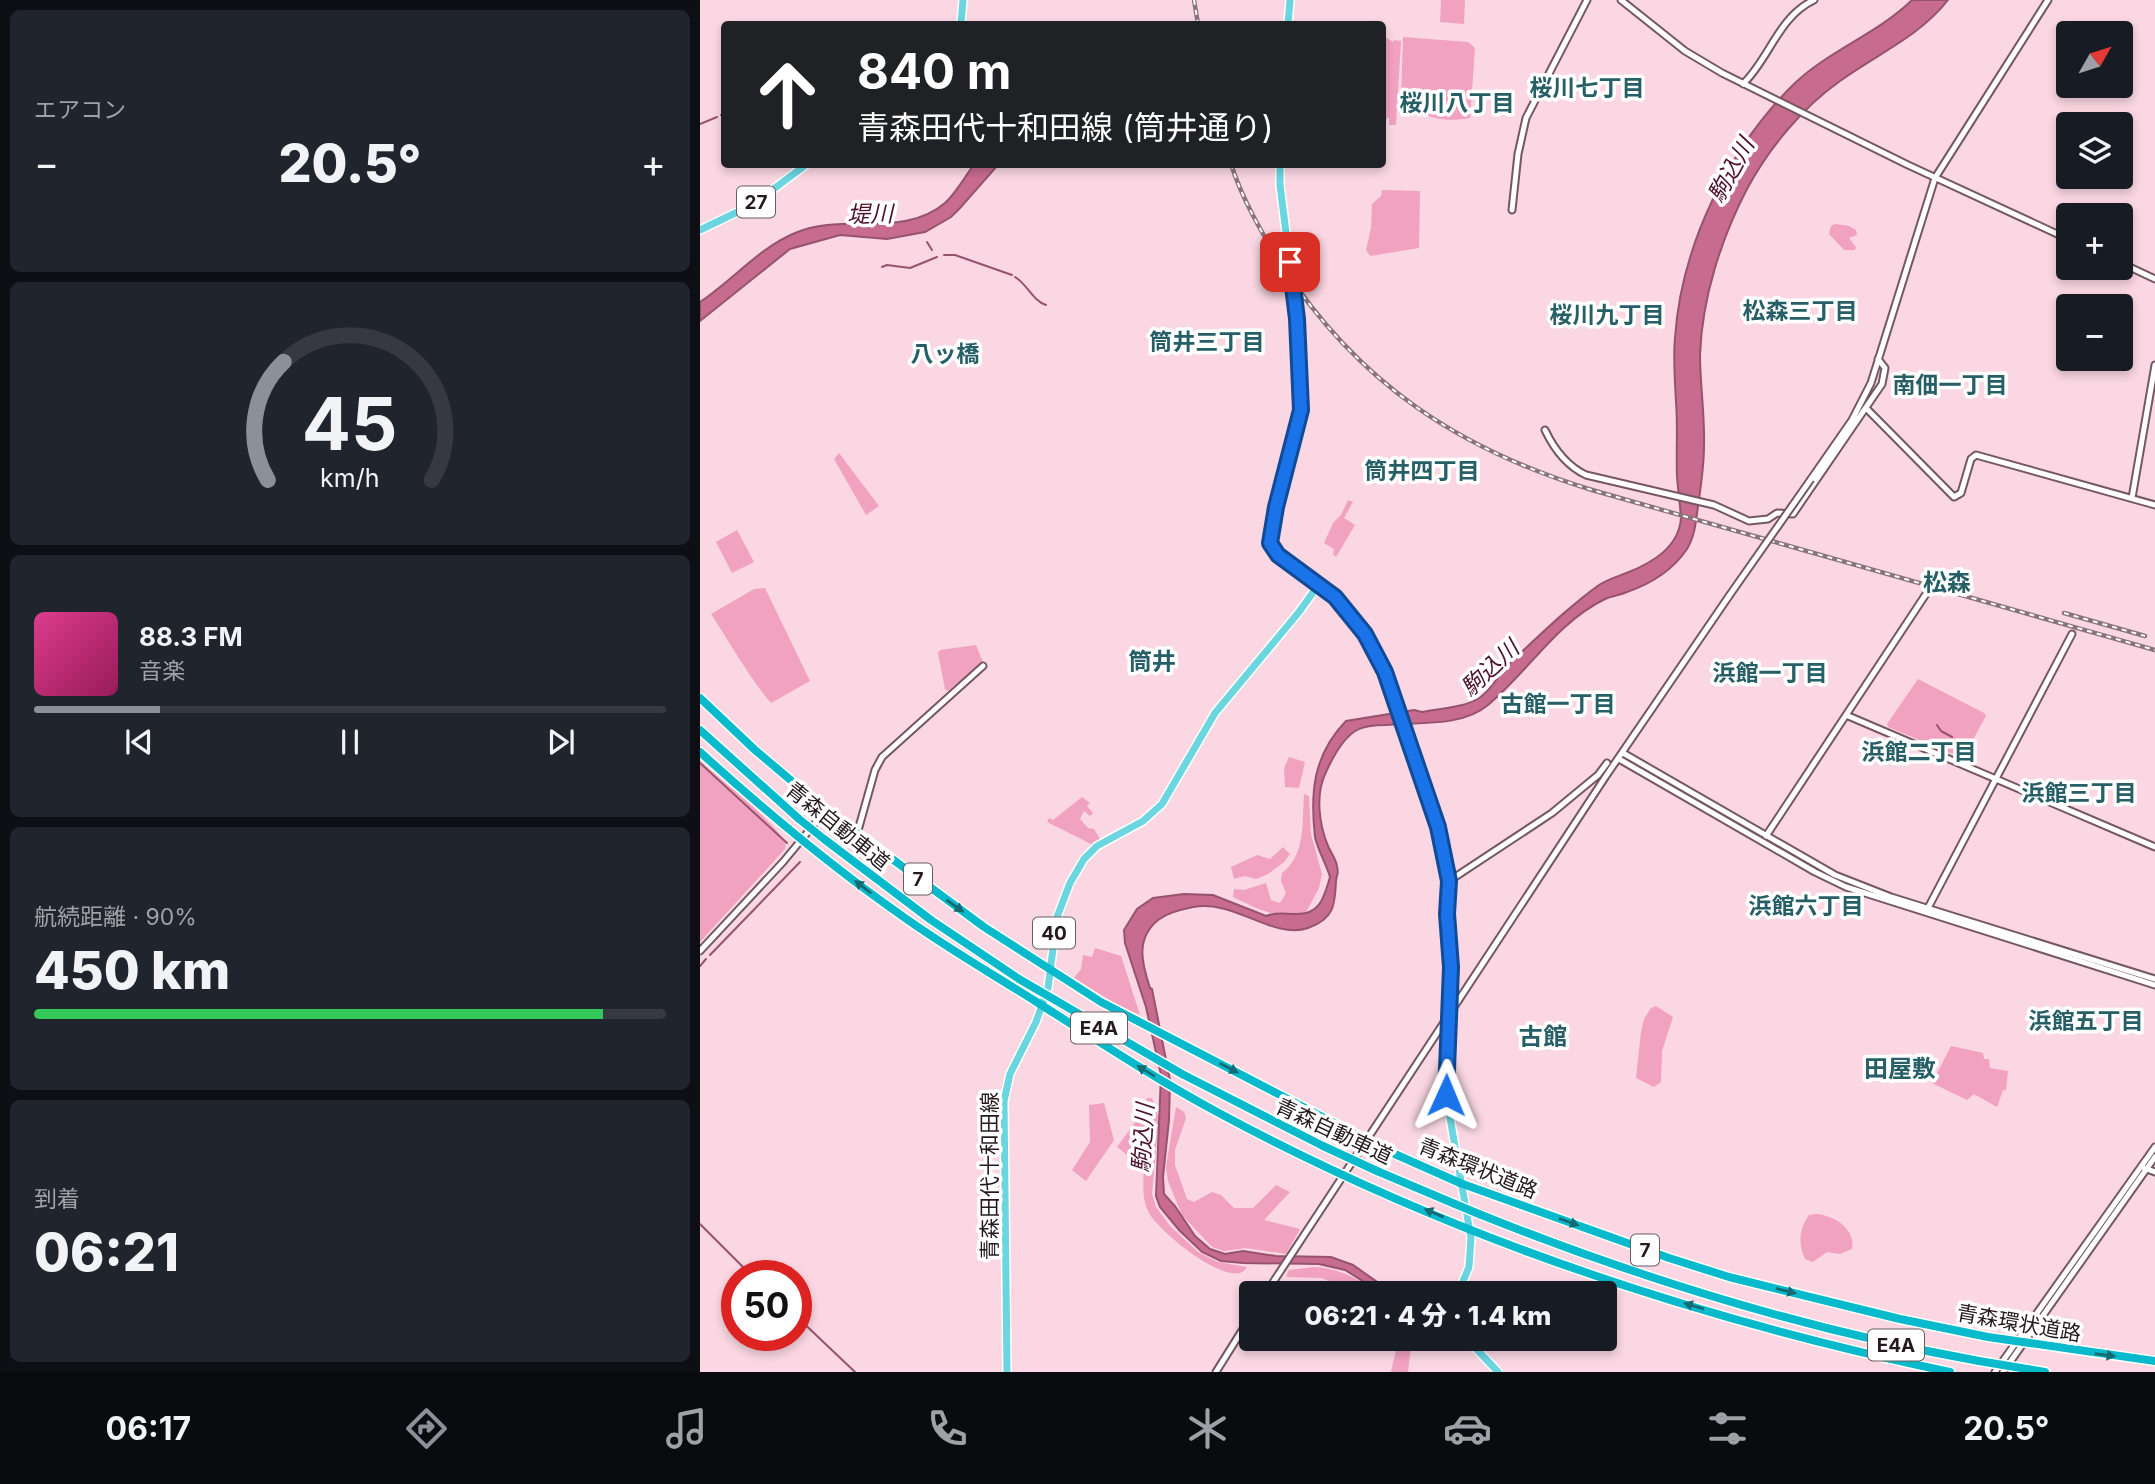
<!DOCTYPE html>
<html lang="ja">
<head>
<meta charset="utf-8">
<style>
  body { margin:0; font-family:Inter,"Noto Sans JP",sans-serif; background:#20242c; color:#f1f3f6; height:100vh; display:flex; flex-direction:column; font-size:26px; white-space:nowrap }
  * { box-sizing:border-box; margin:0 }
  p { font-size:23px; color:#9ea1a6 }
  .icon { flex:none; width:38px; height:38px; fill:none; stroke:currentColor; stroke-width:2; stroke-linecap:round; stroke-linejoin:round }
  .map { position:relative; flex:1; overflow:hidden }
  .side { display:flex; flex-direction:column; gap:10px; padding:10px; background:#0d0f14; width:700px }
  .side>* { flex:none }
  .top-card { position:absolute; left:21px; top:21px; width:665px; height:147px; border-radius:7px; box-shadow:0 4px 10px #0003; background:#202124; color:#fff; overflow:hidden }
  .needle { width:46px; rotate:51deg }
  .buttons { position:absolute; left:1356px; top:21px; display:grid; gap:14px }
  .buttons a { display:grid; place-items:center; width:77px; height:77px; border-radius:7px; background:#171b24; box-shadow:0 4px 10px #0003; font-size:35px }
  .speed { position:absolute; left:21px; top:1260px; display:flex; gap:14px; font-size:35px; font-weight:700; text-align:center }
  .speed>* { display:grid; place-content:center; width:91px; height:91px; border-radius:50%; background:#171b24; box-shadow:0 4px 10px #0003; line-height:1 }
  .speed .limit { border:10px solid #d22; background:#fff; color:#111 }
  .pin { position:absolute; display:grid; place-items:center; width:60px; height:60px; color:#fff; margin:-30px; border-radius:14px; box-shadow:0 4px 10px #0006 }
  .me { position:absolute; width:77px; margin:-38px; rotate:1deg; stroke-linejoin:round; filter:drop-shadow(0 0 5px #0008) }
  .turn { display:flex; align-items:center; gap:24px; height:147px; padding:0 21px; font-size:32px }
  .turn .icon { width:91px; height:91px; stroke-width:2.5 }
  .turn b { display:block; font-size:49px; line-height:60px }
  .big { font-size:52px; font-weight:800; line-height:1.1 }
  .side .card { flex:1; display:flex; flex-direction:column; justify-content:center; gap:10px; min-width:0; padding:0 24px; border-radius:10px; background:#20242c }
  .side .dial { align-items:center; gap:0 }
  .dial svg { height:182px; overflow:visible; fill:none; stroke:#363941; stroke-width:7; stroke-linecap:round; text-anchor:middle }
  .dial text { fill:#f1f3f6; stroke:none }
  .song { display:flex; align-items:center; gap:21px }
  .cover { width:84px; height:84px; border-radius:10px; background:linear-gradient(135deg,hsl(330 70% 55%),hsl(330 70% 35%)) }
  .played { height:7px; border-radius:4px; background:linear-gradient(90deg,#8c9099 20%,#363941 20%) }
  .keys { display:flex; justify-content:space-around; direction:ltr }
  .heat { display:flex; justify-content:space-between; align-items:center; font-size:38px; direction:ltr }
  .charge { height:10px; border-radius:5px; background:linear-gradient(90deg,#34c759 90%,#363941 0) }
  .trip { position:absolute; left:539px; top:1281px; width:378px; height:70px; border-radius:7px; background:#171b24; box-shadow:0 4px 10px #0003; font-weight:800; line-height:70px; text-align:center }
  .dock { display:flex; height:112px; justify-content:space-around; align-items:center; background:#090b0e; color:#9ea1a6 }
  .dock .icon { width:49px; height:49px }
  .dock .current { color:#8c9099 }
  .dock b { font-size:32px; color:#f1f3f6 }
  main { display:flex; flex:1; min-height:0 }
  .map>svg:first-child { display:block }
  .green { fill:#f1a2be }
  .water { fill:#c86c8f; stroke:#97536d; stroke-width:2 }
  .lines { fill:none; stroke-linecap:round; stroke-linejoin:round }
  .stream { stroke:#97536d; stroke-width:2 }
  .minor-casing { stroke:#755761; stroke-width:9 }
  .major-casing { stroke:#fff; stroke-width:10 }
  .highway-casing { stroke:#fff; stroke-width:11 }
  .minor { stroke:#fff; stroke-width:5 }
  .major { stroke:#6bd6e0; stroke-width:7 }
  .highway { stroke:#08bacb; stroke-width:8 }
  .rail-casing { stroke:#8a737b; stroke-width:4.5 }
  .rail { stroke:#fff; stroke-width:2; stroke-dasharray:5; stroke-linecap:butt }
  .minor-bridge-casing { stroke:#755761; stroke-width:9; stroke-linecap:butt }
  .highway-bridge-casing { stroke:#fff; stroke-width:11; stroke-linecap:butt }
  .minor-bridge { stroke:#fff; stroke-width:5 }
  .highway-bridge { stroke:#08bacb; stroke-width:8 }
  .oneway { fill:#166a74 }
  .route-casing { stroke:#114b97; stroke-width:18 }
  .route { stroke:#1a73e8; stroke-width:12 }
  .labels { text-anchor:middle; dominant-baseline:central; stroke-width:7; stroke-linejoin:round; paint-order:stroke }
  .shield { fill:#fff; stroke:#665e61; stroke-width:2 }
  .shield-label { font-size:19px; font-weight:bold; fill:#25191d }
  .street-label { font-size:21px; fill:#25191d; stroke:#fff }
  .neighbourhood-label { font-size:23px; font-weight:bold; fill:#265f66; stroke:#fff }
  .water-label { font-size:23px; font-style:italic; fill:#4c112b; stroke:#fff }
  .quarter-label { font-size:24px; font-weight:bold; fill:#265f66; stroke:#fff }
</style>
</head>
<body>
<main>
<section class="side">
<div class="card"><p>エアコン</p>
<div class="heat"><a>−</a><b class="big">20.5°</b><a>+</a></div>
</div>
<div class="card dial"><svg viewBox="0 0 100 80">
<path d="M14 69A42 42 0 1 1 86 69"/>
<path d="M14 69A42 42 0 0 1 21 17" stroke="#8c9099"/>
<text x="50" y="56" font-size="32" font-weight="700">45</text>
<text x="50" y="72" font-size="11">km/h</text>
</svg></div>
<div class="card">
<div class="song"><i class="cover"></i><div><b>88.3 FM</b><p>音楽</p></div></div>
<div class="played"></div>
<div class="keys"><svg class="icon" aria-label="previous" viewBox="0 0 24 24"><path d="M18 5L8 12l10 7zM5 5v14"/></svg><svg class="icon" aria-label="pause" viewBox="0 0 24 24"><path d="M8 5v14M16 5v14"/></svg><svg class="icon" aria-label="next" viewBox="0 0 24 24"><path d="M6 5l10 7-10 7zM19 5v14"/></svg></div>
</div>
<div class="card"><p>航続距離 · 90%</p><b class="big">450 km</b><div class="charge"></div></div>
<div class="card"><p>到着</p><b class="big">06:21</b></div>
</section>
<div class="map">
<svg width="1455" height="1372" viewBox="0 0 1455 1372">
  <rect width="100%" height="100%" fill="#fad7e2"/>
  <!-- green -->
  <path class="green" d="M 741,0 L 765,0 L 764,24 L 740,22 Z
    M 682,35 L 693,42 L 694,40 L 701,41 L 696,125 L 689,125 L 689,117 L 683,121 Z
    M 703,37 L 768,42 L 775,48 L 770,118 C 742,123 722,118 701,99 Z
    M 682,190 L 720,191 L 719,248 L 670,256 L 666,250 L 671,228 L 672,204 L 681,196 Z
    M 1135,224 L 1149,226 L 1156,230 L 1157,235 L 1149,238 L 1156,247 L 1155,250 L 1144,250 L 1129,234 L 1131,226 Z
    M 139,453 L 179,506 L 166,515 L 134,459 Z
    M 648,500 L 653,502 L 644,518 L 655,525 L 636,557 L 633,554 L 634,549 L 624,543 L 633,523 L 641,515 Z
    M 37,530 L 54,562 L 32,573 L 16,542 Z
    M 65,588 L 110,681 L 71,703 C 48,676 31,644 11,614 L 54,589 Z
    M 276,645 L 283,662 L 248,691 L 245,689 L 238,653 L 240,650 Z
    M 1218,679 L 1284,713 L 1286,716 L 1264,756 L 1260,757 L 1188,727 L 1187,724 Z
    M 589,757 L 605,762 L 599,788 L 585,787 L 584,768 Z
    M 0,761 C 23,782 67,815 83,839 C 86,844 86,843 85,849 L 0,942 Z
    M 604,794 L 609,796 L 611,834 L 622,874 L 619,888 L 604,916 C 578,920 556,908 533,897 L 534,889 L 544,890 L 566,883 L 571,900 L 580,903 L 586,893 L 581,881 L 582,873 C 606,855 602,822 604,794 Z
    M 382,797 L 390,803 L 387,806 L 393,813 L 390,816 L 384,811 L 380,819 L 388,828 L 394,829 L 400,839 L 393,845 L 347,822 L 349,818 L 353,820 Z
    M 583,847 L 590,854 L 584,862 L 568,874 L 556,879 L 545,876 L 534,879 L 531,867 L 557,855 L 570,859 Z
    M 395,948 L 421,956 L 440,1015 L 414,1003 L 374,978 L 381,969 L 383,955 L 392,957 Z
    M 956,1006 L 973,1017 L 962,1051 L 961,1082 L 954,1087 L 936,1078 L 941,1032 L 944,1019 L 951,1008 Z
    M 1251,1046 L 1283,1053 L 1284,1059 L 1289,1059 L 1290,1068 L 1308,1071 L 1306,1090 L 1303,1090 L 1297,1107 L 1274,1094 L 1267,1100 L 1232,1083 Z
    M 447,1098 L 452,1098 L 459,1118 L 452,1194 L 456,1207 L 470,1226 L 498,1252 L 518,1262 L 547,1267 C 534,1294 455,1229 448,1211 C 442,1198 443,1183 444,1168 L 417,1147 L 436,1121 Z
    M 404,1103 L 414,1140 L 386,1181 L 372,1170 L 390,1142 L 389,1105 Z
    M 476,1107 L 484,1112 L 486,1118 L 475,1150 L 475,1165 L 487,1199 L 494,1202 L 512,1192 L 521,1195 L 534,1208 L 553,1208 L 576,1185 L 590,1192 L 564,1220 L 600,1229 L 586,1254 L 546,1248 L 524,1251 L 512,1247 L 482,1215 L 468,1181 L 466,1167 Z
    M 1116,1214 C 1134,1215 1156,1229 1152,1249 L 1140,1254 L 1127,1252 L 1113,1262 L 1105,1259 C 1098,1244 1099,1229 1109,1215 Z
    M 614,1267 C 636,1268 659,1277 675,1293 L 654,1293 L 622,1278 L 586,1277 L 589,1270 Z
    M 690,1339 L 708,1339 L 711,1346 L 708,1372 L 691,1372 L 696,1350 Z"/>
  <!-- water -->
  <path class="water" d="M 1212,0 L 1248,0 C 1219,37 1177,54 1140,81 C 1102,108 1069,148 1047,189 C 1021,239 1002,298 1000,355 C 1000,385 1005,415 1004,446 C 1004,466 1001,486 998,506 C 996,521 995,536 987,549 C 973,570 950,584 927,592 C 920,595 912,596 905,599 C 856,623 829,671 788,705 C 762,727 718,722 686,725 C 677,725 666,725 657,730 C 644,737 632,759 626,772 C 615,794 619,824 628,846 C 631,853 636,859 637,866 C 639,876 637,871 636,881 C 635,905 634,919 608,928 C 573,940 534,899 493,907 C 480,910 469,912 458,920 C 435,939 442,964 450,988 L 452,989 L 470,1080 L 469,1120 L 463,1177 L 464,1194 L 475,1206 L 495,1236 L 510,1249 L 525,1254 L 543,1251 L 576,1256 L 631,1257 L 653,1265 L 693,1293 L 682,1293 L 645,1270 L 619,1264 L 543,1263 L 521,1261 L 502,1252 L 479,1230 L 460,1207 L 456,1196 L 461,1075 L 446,1007 L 425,943 L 424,930 L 437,909 L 453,898 L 484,894 L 513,895 L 566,916 C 576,912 584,914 595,914 C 620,915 624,898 630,877 C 627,866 617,848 615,837 C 610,793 613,755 646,721 L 714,710 L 722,712 C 741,708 763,708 779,698 C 792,690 799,673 811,662 C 839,636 867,608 899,585 C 908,579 919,576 929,572 C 953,562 979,547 981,518 C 980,504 978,490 977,476 C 976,451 978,426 976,402 C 975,380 973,359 975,338 C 981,246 1029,147 1095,83 C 1130,50 1177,34 1212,0 Z
    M 274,164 L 298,165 L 260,208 L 251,217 L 225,232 L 187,239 L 140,235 L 90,249 L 0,321 L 0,302 C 33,280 59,248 95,233 C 142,212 203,239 245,203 C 256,193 265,177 274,164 Z"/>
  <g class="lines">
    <!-- stream -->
    <path class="stream" d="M 21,115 L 24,114
      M 0,124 L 17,117
      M 227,242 L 232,250
      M 244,255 L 255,255 L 312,275
      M 182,267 L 187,265 L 210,268 L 237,257
      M 315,277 C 328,285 332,300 346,305
      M 1237,725 L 1241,731 L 1252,737
      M 0,763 L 87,843
      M 10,955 L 100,862
      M 0,966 L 6,959
      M 0,1224 L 43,1267
      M 49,1272 L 53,1276
      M 96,1316 L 155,1372"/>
    <defs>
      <path id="minor" d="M 921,0 L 985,51 L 1022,73 L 1208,165 L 1368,239
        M 1043,84 C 1070,58 1078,17 1114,0
        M 812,210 L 818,154 L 826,118 L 887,0
        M 1421,263 L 1455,279
        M 1166,408 L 1254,497 L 1261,493 L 1271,459 L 1276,455 L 1455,505
        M 845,430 C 854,449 867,466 886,475 L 1014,505 L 1049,521 L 1068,519 L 1077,513 L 1093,514 L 1182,384 L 1185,368 L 1178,359
        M 1111,479 L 1152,420 L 1171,383 L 1235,178 L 1348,0
        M 1432,498 L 1455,365
        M 1146,715 L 1455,847
        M 923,753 L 1135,875 L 1191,897 L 1455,979
        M 919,759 L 1115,872 L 1146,887 L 1455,985
        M 157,834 L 175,770 L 182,757 L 283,666
        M 1066,836 L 1228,591
        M 749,881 L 852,813 L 898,775 L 907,763
        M 1228,908 L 1372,634
        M 0,951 L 83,862 L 126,810
        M 1444,1168 L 1455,1172
        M 566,1293 L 906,776 L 1029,596
        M 516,1372 L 551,1316
        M 1295,1372 L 1455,1147
        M 1303,1372 L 1455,1157"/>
      <path id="major" d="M 261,24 L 263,0
        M 588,24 L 590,0
        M 580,164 L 580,185 L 594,296 L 602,398 L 600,421 L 584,475 L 570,537 L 574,552 L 635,597 L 653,618 L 673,649 L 688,681 L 743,845 L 749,881 L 747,914 L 751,967 L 746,1095 L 771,1238 L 769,1267 L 758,1293
        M 0,230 L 52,205 L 107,164
        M 767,1339 L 798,1372
        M 307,1372 L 304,1101 L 310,1074 L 336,1022 L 348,988 L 357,917 L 370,883 L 384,859 L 397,846 L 443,821 L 462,804 L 515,713 L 599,612 L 614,591 L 616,582"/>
      <path id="highway" d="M 0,698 L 55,750 L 126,810 L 284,927 L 401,1002 L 688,1151 L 760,1183 L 969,1258 L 1029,1277 L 1200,1319 L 1288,1337 L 1455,1361
        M 0,730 L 99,819
        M 0,752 C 63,809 128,864 198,913 C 242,945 289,972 335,1001 C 395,1039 454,1078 517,1112 C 745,1235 997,1319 1250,1372
        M 124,839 L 231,920 L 319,979
        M 482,1074 L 623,1146
        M 677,1171 L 755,1204
        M 779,1214 C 941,1279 1107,1330 1279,1361
        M 1327,1369 L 1345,1372"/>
    </defs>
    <!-- minor casing -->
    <use href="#minor" class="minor-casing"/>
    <!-- major casing -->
    <use href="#major" class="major-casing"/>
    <!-- highway casing -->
    <use href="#highway" class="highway-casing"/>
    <!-- minor -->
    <use href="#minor" class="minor"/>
    <!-- major -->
    <use href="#major" class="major"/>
    <!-- highway -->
    <use href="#highway" class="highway"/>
    <defs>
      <path id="rail" d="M 494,0 L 498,24
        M 531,164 C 542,199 562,233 581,264 C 658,383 758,449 892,490 L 1455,650
        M 1364,613 L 1445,636"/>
    </defs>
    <!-- rail casing -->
    <use href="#rail" class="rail-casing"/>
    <!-- rail -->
    <use href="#rail" class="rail"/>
    <defs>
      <path id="minor-bridge" d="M 1029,596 L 1111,479"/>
      <path id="highway-bridge" d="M 99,819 L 124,839
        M 319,979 L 482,1074
        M 623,1146 L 677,1171
        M 755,1204 L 779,1214
        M 1279,1361 L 1327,1369"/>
    </defs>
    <!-- minor-bridge casing -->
    <use href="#minor-bridge" class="minor-bridge-casing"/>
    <!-- highway-bridge casing -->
    <use href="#highway-bridge" class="highway-bridge-casing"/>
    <!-- minor-bridge -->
    <use href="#minor-bridge" class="minor-bridge"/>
    <!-- highway-bridge -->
    <use href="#highway-bridge" class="highway-bridge"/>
  </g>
  <!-- one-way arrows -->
  <defs><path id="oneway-solid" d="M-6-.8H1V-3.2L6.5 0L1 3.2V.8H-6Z" transform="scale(1.75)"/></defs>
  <g class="oneway">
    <use href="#oneway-solid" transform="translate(163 887) rotate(-142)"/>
    <use href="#oneway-solid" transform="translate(255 906) rotate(35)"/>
    <use href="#oneway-solid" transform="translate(529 1068) rotate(27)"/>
    <use href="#oneway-solid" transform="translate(446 1071) rotate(-149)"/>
    <use href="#oneway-solid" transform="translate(734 1213) rotate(-157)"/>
    <use href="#oneway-solid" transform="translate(869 1222) rotate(20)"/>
    <use href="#oneway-solid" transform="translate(1086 1291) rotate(14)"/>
    <use href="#oneway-solid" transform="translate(994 1306) rotate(-163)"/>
    <use href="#oneway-solid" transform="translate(1405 1355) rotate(8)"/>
  </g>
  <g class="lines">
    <defs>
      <path id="route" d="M 590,262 L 597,319 L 601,410 L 576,507 L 570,543 L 578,555 L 635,597 L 665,634 L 685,672 L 738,827 L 749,881 L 747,914 L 751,967 L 746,1095"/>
    </defs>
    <!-- route casing -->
    <use href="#route" class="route-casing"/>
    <!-- route -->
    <use href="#route" class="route"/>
  </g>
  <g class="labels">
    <!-- shield labels -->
    <g class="shield">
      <rect x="37" y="186.5" width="38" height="31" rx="5"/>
      <rect x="204" y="863.5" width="28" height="31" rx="5"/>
      <rect x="333" y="917.5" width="42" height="31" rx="5"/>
      <rect x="371" y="1012.5" width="56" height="31" rx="5"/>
      <rect x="931" y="1234.5" width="28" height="31" rx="5"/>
      <rect x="1168" y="1329.5" width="56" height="31" rx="5"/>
    </g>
    <g class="shield-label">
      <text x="56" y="202">27</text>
      <text x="218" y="879">7</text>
      <text x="354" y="933">40</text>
      <text x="399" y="1028">E4A</text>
      <text x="945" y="1250">7</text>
      <text x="1196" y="1345">E4A</text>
    </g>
    <!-- street labels -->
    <g class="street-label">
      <text transform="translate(138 826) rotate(39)">青森自動車道</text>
      <text transform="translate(634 1131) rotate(25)">青森自動車道</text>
      <text transform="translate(778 1168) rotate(22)">青森環状道路</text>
      <text transform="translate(289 1176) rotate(-90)">青森田代十和田線</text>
      <text transform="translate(1319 1323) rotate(10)">青森環状道路</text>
    </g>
    <!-- neighbourhood labels -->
    <g class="neighbourhood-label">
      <text x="887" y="88">桜川七丁目</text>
      <text x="757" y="103">桜川八丁目</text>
      <text x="1100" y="311">松森三丁目</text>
      <text x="907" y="315">桜川九丁目</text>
      <text x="507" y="342">筒井三丁目</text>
      <text x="245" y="354">八ッ橋</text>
      <text x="1250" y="385">南佃一丁目</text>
      <text x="722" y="471">筒井四丁目</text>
      <text x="1070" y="673">浜館一丁目</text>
      <text x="858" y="704">古館一丁目</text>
      <text x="1219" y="752">浜館二丁目</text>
      <text x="1379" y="793">浜館三丁目</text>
      <text x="1106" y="906">浜館六丁目</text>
      <text x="1386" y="1021">浜館五丁目</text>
    </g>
    <!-- water labels -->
    <g class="water-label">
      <text transform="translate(1031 170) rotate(-61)">駒込川</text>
      <text transform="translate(170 214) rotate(-1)">堤川</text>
      <text transform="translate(790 668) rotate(-43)">駒込川</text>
      <text transform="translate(443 1138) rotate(-86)">駒込川</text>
    </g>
    <!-- quarter labels -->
    <g class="quarter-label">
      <text x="1247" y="582">松森</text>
      <text x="452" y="661">筒井</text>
      <text x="843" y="1036">古館</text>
      <text x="1200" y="1068">田屋敷</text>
    </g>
  </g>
</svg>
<div class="buttons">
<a><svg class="needle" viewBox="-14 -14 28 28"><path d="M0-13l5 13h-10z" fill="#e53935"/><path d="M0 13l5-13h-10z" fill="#9ea1a6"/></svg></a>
<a><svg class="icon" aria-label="layers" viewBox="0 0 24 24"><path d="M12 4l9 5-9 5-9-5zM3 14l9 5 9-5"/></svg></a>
<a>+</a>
<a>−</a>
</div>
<div class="speed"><div class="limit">50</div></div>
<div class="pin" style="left:590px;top:262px;background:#d93025"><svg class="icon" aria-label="arrive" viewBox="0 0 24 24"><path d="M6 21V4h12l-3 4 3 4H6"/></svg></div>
<svg class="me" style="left:746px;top:1095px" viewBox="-20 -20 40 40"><path d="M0-17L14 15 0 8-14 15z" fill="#1a73e8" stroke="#fff" stroke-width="4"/></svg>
<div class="trip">06:21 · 4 分 · 1.4 km</div>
<div class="top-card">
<div class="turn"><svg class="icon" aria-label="ahead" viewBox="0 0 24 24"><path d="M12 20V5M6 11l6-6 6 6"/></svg><div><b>840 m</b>青森田代十和田線 (筒井通り)</div></div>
</div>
</div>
</main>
<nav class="dock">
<b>06:17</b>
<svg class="icon current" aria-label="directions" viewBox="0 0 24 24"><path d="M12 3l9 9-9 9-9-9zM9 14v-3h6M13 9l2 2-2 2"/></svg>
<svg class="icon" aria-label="music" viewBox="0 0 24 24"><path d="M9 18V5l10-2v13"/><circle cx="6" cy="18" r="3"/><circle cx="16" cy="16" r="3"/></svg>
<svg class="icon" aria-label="phone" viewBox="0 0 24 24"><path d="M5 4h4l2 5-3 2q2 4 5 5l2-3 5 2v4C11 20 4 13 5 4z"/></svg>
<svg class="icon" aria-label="climate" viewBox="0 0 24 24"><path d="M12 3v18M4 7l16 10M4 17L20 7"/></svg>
<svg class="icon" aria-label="car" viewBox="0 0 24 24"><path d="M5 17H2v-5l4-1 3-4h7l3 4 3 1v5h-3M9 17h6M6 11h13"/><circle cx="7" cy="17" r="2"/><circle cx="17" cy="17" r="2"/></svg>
<svg class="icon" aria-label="filters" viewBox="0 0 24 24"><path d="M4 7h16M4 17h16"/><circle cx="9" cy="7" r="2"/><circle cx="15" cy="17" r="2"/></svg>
<b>20.5°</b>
</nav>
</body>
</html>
